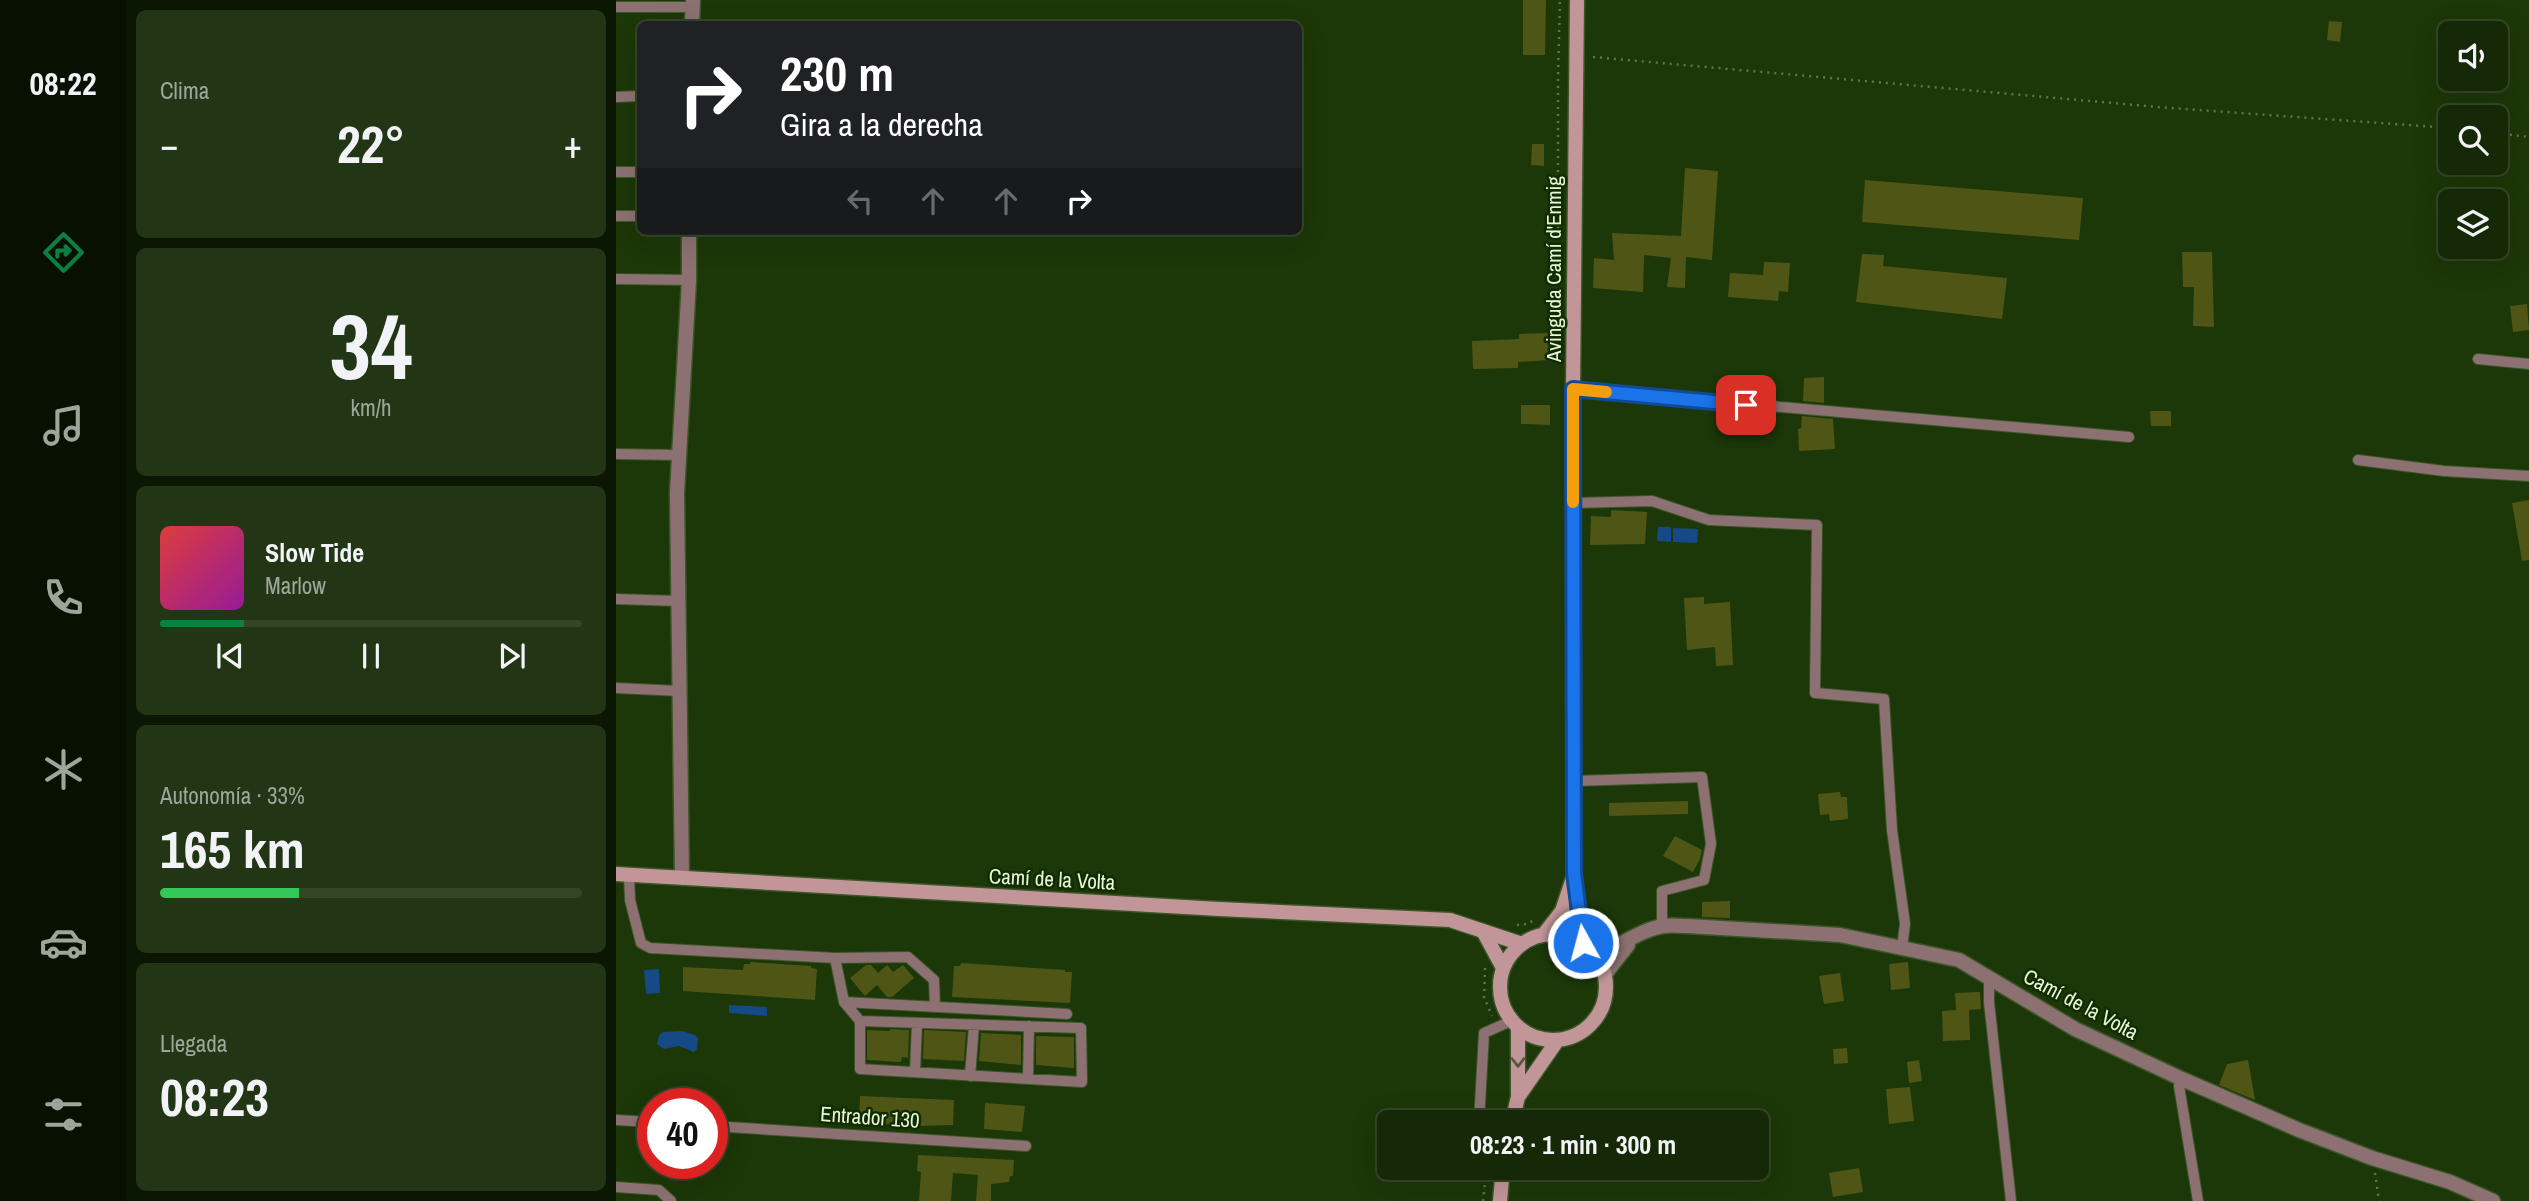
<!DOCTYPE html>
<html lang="es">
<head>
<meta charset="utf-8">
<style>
  body { margin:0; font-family:"Archivo Narrow",sans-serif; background:#223514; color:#f1f3f6; height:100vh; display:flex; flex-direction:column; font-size:26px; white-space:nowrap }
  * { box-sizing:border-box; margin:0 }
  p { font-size:23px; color:#9da69b }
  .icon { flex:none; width:38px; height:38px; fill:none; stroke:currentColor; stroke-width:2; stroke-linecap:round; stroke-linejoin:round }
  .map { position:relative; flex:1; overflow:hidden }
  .panel { display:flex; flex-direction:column; gap:10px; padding:10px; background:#0c1703; width:490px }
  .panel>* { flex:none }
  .hud { position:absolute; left:21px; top:21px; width:665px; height:214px; border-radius:10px; box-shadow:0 7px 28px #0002,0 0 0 2px #344528; background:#202124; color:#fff; overflow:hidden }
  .buttons { position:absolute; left:1822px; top:21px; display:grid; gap:14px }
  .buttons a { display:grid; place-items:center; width:70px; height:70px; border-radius:10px; background:#152906; box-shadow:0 7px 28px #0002,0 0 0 2px #344528; font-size:35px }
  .speed { position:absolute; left:21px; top:1088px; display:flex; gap:14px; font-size:35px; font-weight:700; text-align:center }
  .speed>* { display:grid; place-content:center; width:91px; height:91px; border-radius:50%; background:#152906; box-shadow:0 7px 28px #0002,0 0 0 2px #344528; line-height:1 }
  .speed .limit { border:10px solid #d22; background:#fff; color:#111 }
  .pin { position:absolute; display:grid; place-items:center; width:60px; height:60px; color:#fff; margin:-30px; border-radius:14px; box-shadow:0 4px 10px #0006 }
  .me { position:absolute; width:77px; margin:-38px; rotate:353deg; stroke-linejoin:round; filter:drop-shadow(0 0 5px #0008) }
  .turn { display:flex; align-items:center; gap:24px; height:147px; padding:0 28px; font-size:32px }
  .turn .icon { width:91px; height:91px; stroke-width:2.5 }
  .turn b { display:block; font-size:49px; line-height:60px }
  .lanes { display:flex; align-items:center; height:66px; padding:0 28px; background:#0003; justify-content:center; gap:35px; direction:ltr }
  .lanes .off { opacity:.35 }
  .big { font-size:52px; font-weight:800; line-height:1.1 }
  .panel .card { flex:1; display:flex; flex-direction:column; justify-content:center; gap:10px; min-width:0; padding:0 24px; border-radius:10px; background:#223514 }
  .panel .dial { align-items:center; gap:0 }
  .dial b { font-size:91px; line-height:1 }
  .song { display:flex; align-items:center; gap:21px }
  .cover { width:84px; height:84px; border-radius:10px; background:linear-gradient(135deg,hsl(0 70% 55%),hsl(300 70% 35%)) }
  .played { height:7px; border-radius:4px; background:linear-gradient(90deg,#0b8043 20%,#344528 20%) }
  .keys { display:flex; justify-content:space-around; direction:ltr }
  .heat { display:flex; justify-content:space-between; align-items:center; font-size:38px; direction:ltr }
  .charge { height:10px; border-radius:5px; background:linear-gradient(90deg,#34c759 33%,#344528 0) }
  .trip { position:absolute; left:761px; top:1110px; width:392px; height:70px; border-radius:10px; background:#152906; box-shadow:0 7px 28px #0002,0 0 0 2px #344528; font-weight:800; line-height:70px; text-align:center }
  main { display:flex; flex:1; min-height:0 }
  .dock { display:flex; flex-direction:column; width:126px; justify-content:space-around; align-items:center; background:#081002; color:#9da69b }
  .dock .icon { width:49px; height:49px }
  .dock .selected { color:#0b8043 }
  .dock b { font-size:32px; color:#f1f3f6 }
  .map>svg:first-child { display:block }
  .water { fill:#164a87 }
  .building { fill:#4f5615 }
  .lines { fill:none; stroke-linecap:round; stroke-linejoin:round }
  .lane-casing { stroke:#3c562a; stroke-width:12 }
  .street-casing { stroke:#3c562a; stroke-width:17 }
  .secondary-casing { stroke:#3c562a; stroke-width:17 }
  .path { stroke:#5e764d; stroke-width:2.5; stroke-dasharray:2 5; stroke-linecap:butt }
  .lane { stroke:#8d7172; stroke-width:10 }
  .street { stroke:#8d7172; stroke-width:14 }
  .secondary { stroke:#c29698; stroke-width:14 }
  .oneway { stroke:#58563d }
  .route-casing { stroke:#114b97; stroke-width:18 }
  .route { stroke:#1a73e8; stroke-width:12 }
  .slow { stroke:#f59e0b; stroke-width:12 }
  .labels { text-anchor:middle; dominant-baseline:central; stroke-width:5; stroke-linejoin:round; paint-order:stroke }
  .street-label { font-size:21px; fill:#e5f6dc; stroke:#122c00 }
</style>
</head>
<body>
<main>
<nav class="dock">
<b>08:22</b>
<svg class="icon selected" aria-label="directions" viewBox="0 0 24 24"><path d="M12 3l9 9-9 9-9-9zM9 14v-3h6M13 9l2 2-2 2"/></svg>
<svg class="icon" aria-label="music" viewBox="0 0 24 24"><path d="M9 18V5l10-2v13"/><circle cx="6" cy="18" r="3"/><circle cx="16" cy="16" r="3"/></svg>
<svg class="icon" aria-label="phone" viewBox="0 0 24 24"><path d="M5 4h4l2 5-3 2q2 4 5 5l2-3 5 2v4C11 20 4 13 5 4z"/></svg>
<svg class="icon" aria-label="climate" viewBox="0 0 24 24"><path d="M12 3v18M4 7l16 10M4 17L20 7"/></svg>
<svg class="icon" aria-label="car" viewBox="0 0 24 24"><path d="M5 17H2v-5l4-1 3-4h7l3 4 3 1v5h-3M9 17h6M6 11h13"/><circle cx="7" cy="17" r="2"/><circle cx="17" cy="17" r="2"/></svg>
<svg class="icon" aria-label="filters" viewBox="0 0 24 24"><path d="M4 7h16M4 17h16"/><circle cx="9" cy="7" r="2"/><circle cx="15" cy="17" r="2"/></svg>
</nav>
<section class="panel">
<div class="card"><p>Clima</p>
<div class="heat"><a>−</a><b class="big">22°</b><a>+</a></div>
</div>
<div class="card dial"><b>34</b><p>km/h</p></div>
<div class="card">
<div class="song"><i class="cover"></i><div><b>Slow Tide</b><p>Marlow</p></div></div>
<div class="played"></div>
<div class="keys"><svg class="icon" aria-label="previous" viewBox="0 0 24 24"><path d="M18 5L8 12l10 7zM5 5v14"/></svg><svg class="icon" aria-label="pause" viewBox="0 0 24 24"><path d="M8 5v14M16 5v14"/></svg><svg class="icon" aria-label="next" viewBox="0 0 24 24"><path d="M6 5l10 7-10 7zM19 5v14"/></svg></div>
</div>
<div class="card"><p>Autonomía · 33%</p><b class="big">165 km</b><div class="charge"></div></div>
<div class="card"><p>Llegada</p><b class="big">08:23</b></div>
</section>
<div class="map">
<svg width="1913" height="1201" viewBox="0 0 1913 1201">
  <rect width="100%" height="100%" fill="#1c3708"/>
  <!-- water -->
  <path class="water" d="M 1042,527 L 1055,527 L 1055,542 L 1041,541 Z
    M 1057,528 L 1082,529 L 1081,543 L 1057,542 Z
    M 43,969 L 44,993 L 30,994 L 28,970 Z
    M 113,1005 L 151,1007 L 151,1016 L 113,1013 Z
    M 66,1031 L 79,1035 L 82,1038 L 81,1049 L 78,1052 L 63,1046 L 48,1049 L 41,1044 L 43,1035 L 47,1032 Z"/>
  <!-- building -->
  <path class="building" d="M 907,0 L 930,0 L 929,55 L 907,55 Z
    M 1713,21 L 1726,22 L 1724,42 L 1711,40 Z
    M 916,144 L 928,144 L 928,166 L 915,165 Z
    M 1069,168 L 1102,171 L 1096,260 L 1070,257 L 1069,288 L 1051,287 L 1055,258 L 1028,255 L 1027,292 L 977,288 L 978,258 L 998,260 L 996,233 L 1065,236 Z
    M 1249,180 L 1467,198 L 1463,240 L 1246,222 Z
    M 1566,252 L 1596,252 L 1598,327 L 1577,326 L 1578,287 L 1567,287 Z
    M 1246,254 L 1268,255 L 1267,266 L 1391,278 L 1386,319 L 1240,302 Z
    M 1148,262 L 1174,263 L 1172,292 L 1163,291 L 1162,301 L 1112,297 L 1114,273 L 1147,275 Z
    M 1911,304 L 1913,330 L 1897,332 L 1894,306 Z
    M 933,333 L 934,360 L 902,362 L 902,368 L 857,369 L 856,341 L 903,339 L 903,334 Z
    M 1208,377 L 1208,403 L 1187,401 L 1188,378 Z
    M 905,405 L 934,405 L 934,425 L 905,424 Z
    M 1534,411 L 1555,411 L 1555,426 L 1535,426 Z
    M 1186,416 L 1217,419 L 1219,449 L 1183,451 L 1182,429 L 1185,428 Z
    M 1913,500 L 1913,560 L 1906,561 L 1896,503 Z
    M 995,510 L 1031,512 L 1029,544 L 974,545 L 975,516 L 995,517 Z
    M 1088,597 L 1088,604 L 1114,602 L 1117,665 L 1100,666 L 1099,647 L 1071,650 L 1068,598 Z
    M 1224,792 L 1225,797 L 1231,797 L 1232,819 L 1214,821 L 1213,814 L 1204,815 L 1202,794 Z
    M 1072,801 L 1072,814 L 993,816 L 993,803 Z
    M 1059,836 L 1086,850 L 1084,859 L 1077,872 L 1047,856 Z
    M 1114,901 L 1114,918 L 1086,917 L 1086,902 Z
    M 134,962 L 195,966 L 195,968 L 201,969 L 199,1000 L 67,991 L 67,967 L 127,970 L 128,964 L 134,964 Z
    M 1292,962 L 1294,988 L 1275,990 L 1273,964 Z
    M 345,963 L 449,970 L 449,972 L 456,972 L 454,1003 L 336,997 L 338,966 L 344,966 Z
    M 250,965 L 255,965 L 262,973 L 271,965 L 277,972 L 287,965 L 298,978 L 276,997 L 271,997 L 261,985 L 249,996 L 234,978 Z
    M 1224,973 L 1228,1001 L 1208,1004 L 1203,976 Z
    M 1364,992 L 1365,1009 L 1353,1010 L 1354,1040 L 1327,1041 L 1326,1011 L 1340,1010 L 1339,993 Z
    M 274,1029 L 293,1030 L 292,1058 L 286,1057 L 285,1062 L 251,1060 L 251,1030 L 274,1031 Z
    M 308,1030 L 350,1032 L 348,1061 L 307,1059 Z
    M 365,1033 L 405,1035 L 405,1065 L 363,1061 Z
    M 420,1036 L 458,1037 L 458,1068 L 420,1065 Z
    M 1231,1048 L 1232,1063 L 1218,1064 L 1217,1049 Z
    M 1303,1060 L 1306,1081 L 1293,1083 L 1291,1062 Z
    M 1632,1060 L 1639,1100 L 1603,1085 L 1611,1064 Z
    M 1294,1087 L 1298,1121 L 1273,1124 L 1270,1089 Z
    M 244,1096 L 338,1100 L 337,1125 L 300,1126 L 290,1120 L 273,1124 L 243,1123 Z
    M 369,1103 L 409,1106 L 406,1132 L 368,1129 Z
    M 302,1155 L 398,1160 L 397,1176 L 394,1176 L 393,1182 L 375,1184 L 375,1201 L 360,1201 L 362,1175 L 337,1173 L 335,1201 L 303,1201 L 305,1172 L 301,1171 Z
    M 1243,1168 L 1247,1192 L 1217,1197 L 1213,1173 Z"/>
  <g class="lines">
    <defs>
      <path id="lane" d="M 0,7 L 76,7
        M 0,97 L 24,96
        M 0,172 L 24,172
        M 0,216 L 24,216
        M 0,279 L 73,280
        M 1862,359 L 1913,364
        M 957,389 L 1513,437
        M 0,454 L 62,455
        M 1742,460 L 1828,471 L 1913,476
        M 957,503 L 1036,501 L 1093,520 L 1201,525 L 1199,693 L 1268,699 L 1276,830 L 1289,924 L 1286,948
        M 0,599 L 63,601
        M 0,688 L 64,691
        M 958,781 L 1086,777 L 1095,844 L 1088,880 L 1046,891 L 1046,926
        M 13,875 L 14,900 L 25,943 L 34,948 L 219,958 L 228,1002 L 451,1014
        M 219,958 L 292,957 L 318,980 L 319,1007
        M 1373,978 L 1373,1002 L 1395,1201
        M 228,1002 L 244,1021 L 244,1069 L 466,1082 L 465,1028 L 244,1021
        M 299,1072 L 301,1023
        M 354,1076 L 358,1025
        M 412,1079 L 413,1026
        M 1566,1079 L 1563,1086 L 1582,1201
        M 0,1120 L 37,1122
        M 863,1122 L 868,1033 L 895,1021
        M 96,1126 L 410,1146
        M 0,1187 L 43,1190 L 55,1201"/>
      <path id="street" d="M 76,24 L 77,0
        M 66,878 L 61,493 L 73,280 L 73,231
        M 980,954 C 1003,948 1024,929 1048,926 C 1055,925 1063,926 1071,926 L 1224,935 L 1343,960 L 1459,1029 L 1566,1079 L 1683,1130 L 1756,1158 L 1834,1182 L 1877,1201
        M 989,974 L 1012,945"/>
      <path id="secondary" d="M 961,0 L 957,389 L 958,873 L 967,943
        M 0,874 L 603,909 L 834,920 L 906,944
        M 867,931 L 887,968
        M 928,934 L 946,911 L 957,878
        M884 987a53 53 0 1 1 106 0a53 53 0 1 1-106 0Z
        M 902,1097 L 941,1041
        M 896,1122 L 902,1097 L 902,1028
        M 884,1201 L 887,1167"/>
    </defs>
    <!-- lane casing -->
    <use href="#lane" class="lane-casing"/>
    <!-- street casing -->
    <use href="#street" class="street-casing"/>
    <!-- secondary casing -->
    <use href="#secondary" class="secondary-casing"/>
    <!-- path -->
    <path class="path" d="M 977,57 L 1542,107 L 1834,128
      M 1880,133 L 1913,137
      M 942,235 L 942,76 L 944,0
      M 901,925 L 911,924 L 918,920
      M 869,968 L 868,997 L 876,1016
      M 1759,1173 L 1763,1201
      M 867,1201 L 870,1173"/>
    <!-- lane -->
    <use href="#lane" class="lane"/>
    <!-- street -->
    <use href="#street" class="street"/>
    <!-- secondary -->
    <use href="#secondary" class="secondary"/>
  </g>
  <!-- one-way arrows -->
  <defs><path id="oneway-chevron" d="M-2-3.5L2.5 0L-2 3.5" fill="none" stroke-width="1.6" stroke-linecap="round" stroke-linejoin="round" transform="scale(1.75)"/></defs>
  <use class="oneway" href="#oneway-chevron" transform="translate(902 1062) rotate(90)"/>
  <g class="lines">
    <defs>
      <path id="route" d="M 967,943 L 958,873 L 957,389 L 1130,405"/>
    </defs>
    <!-- route casing -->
    <use href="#route" class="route-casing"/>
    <!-- route -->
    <use href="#route" class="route"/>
    <!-- slow -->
    <path class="slow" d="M 957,502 L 957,389 L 990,392"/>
  </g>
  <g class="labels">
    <!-- street labels -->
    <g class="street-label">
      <text transform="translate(937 269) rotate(-90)">Avinguda Camí d'Enmig</text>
      <text transform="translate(436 879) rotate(3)">Camí de la Volta</text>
      <text transform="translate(1465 1004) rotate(28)">Camí de la Volta</text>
      <text transform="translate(254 1117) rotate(4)">Entrador 130</text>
    </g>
  </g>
</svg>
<div class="buttons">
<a><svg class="icon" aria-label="sound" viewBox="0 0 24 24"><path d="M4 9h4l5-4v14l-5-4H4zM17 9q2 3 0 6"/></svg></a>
<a><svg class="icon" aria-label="search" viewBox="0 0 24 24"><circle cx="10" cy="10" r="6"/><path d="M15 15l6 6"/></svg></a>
<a><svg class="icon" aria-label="layers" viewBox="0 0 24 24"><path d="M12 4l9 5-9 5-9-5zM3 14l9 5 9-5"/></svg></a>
</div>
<div class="speed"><div class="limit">40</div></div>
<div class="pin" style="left:1130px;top:405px;background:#d93025"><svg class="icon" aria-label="arrive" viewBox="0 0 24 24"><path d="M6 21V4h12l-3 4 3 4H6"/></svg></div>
<svg class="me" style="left:967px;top:943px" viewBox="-20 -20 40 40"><circle r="17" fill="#1a73e8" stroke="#fff" stroke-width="3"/><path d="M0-11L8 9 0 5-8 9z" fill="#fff"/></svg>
<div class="trip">08:23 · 1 min · 300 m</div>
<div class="hud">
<div class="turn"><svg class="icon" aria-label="right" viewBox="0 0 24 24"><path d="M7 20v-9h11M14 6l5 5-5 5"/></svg><div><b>230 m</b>Gira a la derecha</div></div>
<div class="lanes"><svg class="icon off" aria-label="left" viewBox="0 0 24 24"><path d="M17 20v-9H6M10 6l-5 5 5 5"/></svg><svg class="icon off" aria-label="ahead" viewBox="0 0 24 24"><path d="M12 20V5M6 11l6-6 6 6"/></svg><svg class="icon off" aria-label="ahead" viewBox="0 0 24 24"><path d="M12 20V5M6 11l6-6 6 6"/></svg><svg class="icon" aria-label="right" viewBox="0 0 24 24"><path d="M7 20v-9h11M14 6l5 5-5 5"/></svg></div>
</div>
</div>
</main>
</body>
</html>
